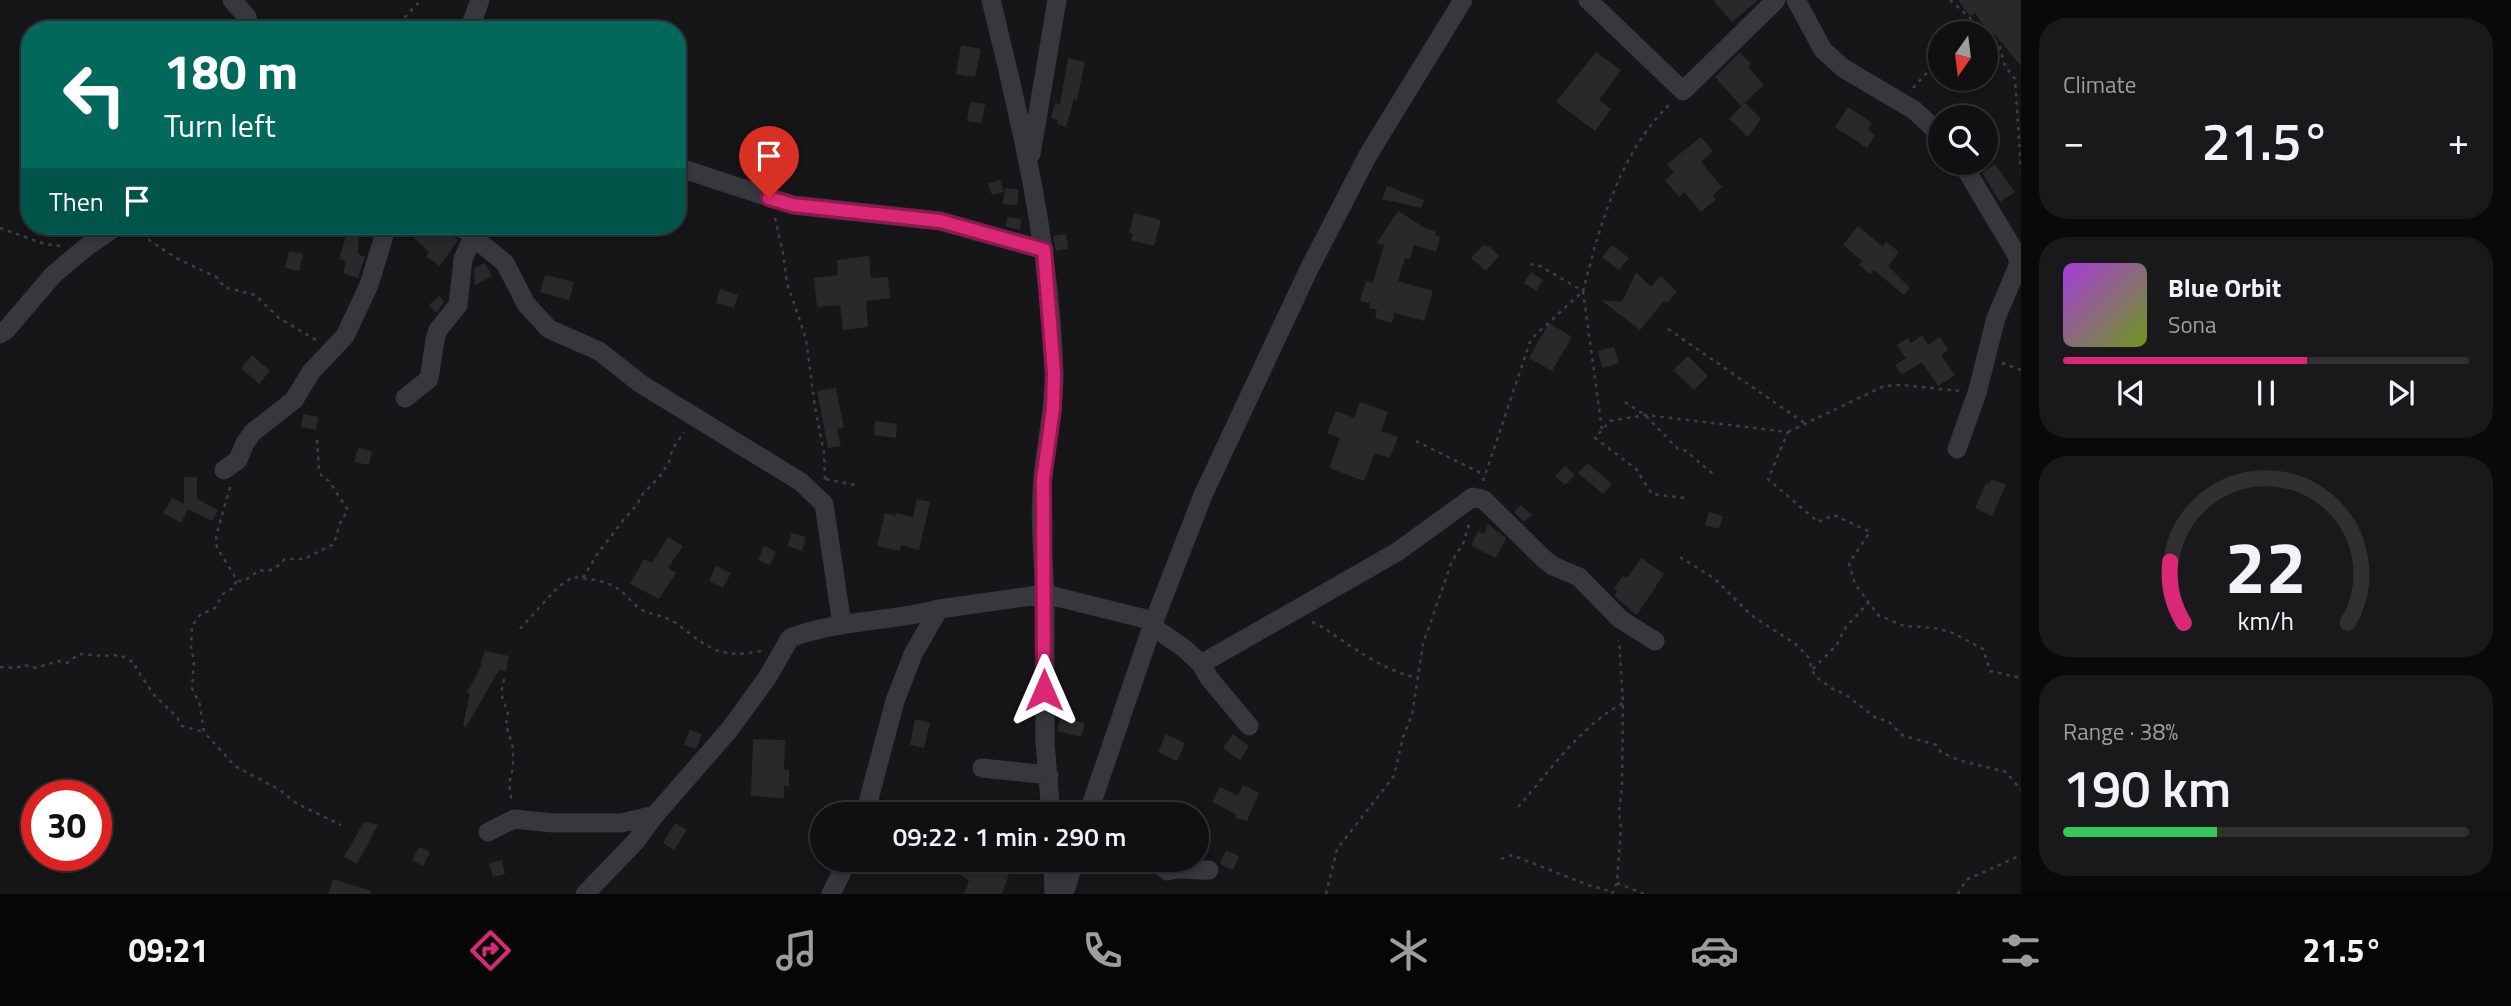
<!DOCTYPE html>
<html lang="en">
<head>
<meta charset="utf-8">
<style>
  body { margin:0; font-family:"Titillium Web",sans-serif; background:#19191b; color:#f1f3f6; height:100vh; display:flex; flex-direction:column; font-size:26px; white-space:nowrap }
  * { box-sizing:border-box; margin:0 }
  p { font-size:23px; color:#9c9d9f }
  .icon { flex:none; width:38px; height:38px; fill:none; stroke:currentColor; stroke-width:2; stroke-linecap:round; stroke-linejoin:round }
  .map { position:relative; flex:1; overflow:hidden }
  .panel { display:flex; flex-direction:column; gap:18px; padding:18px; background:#09090a; width:490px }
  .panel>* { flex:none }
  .guide { position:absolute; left:21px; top:21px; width:665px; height:214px; border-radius:28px; box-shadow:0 4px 10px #0003,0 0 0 2px #303032; background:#00695c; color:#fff; overflow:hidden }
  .needle { width:46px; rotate:194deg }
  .tools { position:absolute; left:1928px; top:21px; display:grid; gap:14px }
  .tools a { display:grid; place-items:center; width:70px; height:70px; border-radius:50%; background:#101012; box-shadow:0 4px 10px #0003,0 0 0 2px #303032; font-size:35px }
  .speed { position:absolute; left:21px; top:780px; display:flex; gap:14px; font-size:35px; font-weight:700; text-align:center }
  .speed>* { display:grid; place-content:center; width:91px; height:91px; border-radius:50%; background:#101012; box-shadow:0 4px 10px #0003,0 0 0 2px #303032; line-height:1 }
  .speed .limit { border:10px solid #d22; background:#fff; color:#111 }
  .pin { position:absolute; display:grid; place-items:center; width:60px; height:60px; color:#fff; margin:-72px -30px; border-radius:50% 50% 50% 0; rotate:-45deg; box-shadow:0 0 7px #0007 }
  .pin .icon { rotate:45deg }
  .me { position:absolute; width:77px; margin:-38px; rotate:0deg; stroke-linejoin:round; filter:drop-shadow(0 0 5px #0008) }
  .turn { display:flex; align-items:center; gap:24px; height:147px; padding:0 28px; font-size:32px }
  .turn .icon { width:91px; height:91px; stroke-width:2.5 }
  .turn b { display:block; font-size:49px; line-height:60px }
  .then { display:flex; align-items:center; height:66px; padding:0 28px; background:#0003; gap:14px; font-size:26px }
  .big { font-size:52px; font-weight:600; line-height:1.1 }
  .panel .widget { flex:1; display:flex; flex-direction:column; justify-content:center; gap:10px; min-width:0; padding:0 24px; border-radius:28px; background:#19191b }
  .panel .dial { align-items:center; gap:0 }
  .dial svg { height:182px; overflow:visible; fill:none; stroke:#303032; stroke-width:7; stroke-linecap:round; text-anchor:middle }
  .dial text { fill:#f1f3f6; stroke:none }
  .song { display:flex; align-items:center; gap:21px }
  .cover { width:84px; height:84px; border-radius:10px; background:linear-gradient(135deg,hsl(280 70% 55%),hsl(80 70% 35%)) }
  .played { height:7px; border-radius:4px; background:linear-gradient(90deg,#db2777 60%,#303032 60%) }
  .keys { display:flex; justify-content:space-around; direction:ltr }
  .heat { display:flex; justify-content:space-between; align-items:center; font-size:38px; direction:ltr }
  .charge { height:10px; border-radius:5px; background:linear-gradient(90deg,#34c759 38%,#303032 0) }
  .trip { position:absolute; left:810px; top:802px; width:399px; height:70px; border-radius:35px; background:#101012; box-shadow:0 4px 10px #0003,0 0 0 2px #303032; font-weight:600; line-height:70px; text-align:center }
  .tabs { display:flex; height:112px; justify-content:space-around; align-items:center; background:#060607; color:#9c9d9f }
  .tabs .icon { width:49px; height:49px }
  .tabs .current { color:#db2777 }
  .tabs b { font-size:32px; color:#f1f3f6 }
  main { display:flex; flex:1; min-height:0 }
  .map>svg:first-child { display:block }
  .building { fill:#29292c }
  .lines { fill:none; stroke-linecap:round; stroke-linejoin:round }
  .path { stroke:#3d3f44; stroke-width:2.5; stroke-dasharray:3.5 5; stroke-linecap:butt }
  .street { stroke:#37383d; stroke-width:19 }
  .route-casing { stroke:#8e194d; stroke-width:18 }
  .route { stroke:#db2777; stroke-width:12 }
</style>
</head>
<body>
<main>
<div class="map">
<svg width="2021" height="894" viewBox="0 0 2021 894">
  <rect width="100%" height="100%" fill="#161618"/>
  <!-- building -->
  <path class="building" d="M 1713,0 L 1758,0 L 1732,22 Z
    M 1958,0 L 2021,0 L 2021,66 L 1994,34 L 1991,36 L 1975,13 L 1970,16 Z
    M 961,45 L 981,49 L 975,77 L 956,74 Z
    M 1596,52 L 1621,70 L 1599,100 L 1611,109 L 1595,131 L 1556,102 Z
    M 1740,52 L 1751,64 L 1748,67 L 1764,85 L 1741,106 L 1715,77 Z
    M 1068,58 L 1085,62 L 1077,100 L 1074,99 L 1066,127 L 1057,124 L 1058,120 L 1051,118 L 1055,103 L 1060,104 Z
    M 970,102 L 985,104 L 982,123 L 967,121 Z
    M 1745,103 L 1761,119 L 1748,137 L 1729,119 Z
    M 1848,107 L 1872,123 L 1868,130 L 1875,135 L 1867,148 L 1835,127 Z
    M 1701,137 L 1713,151 L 1701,162 L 1722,187 L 1713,195 L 1716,199 L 1701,212 L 1684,192 L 1679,197 L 1665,180 L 1674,173 L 1667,164 Z
    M 1995,164 L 2015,192 L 2000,202 L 1982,173 Z
    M 1000,180 L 1004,192 L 992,195 L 988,183 Z
    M 1387,186 L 1424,200 L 1421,208 L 1382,199 Z
    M 1005,188 L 1019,190 L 1017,205 L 1003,204 Z
    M 1398,211 L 1425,228 L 1436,232 L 1435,235 L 1440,237 L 1436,252 L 1414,245 L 1410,259 L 1405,258 L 1398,281 L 1433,291 L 1424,321 L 1395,313 L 1392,323 L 1375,318 L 1377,310 L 1369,308 L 1370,303 L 1360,301 L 1366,281 L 1373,283 L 1384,245 L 1377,243 Z
    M 1134,213 L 1161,220 L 1154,246 L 1131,240 L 1133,234 L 1129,233 Z
    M 1007,217 L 1021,219 L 1020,230 L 1006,227 Z
    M 349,226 L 359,226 L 358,254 L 365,257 L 358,278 L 343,273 L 346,261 L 339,259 Z
    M 401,226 L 436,226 L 458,240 L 440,266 L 426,257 L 429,252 Z
    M 1858,226 L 1883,247 L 1886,242 L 1899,252 L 1888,266 L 1910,288 L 1904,295 L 1874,270 L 1870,274 L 1859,265 L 1862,261 L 1843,245 Z
    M 1066,234 L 1068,249 L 1056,251 L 1053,236 Z
    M 1483,245 L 1490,247 L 1499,256 L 1486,271 L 1471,258 Z
    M 1612,245 L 1629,258 L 1619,270 L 1602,257 Z
    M 289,251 L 303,254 L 299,271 L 285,268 Z
    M 869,256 L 871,278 L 888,277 L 890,298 L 866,301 L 868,327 L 843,330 L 840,305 L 817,307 L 814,278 L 838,275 L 837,260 Z
    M 485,263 L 492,276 L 475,285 L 474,268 Z
    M 1531,272 L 1543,280 L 1536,291 L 1524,283 Z
    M 1636,272 L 1651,287 L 1661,276 L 1677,292 L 1667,303 L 1664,301 L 1640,330 L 1601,300 L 1622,302 Z
    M 545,275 L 574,282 L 569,300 L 540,292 Z
    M 720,289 L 738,295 L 734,308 L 716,303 Z
    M 439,296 L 444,302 L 436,313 L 429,305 Z
    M 1549,323 L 1572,337 L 1552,371 L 1529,358 Z
    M 1922,335 L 1928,345 L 1940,337 L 1948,350 L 1941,355 L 1955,375 L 1938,386 L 1922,362 L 1902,375 L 1895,365 L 1906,358 L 1897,345 L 1908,338 L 1911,343 Z
    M 1614,347 L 1619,363 L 1603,368 L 1597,351 Z
    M 252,355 L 270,371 L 259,384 L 241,368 Z
    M 1688,356 L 1708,376 L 1694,390 L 1673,370 Z
    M 836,388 L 844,428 L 837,429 L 841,446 L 828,448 L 817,391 Z
    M 1360,402 L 1388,412 L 1381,431 L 1398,437 L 1390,458 L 1375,453 L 1364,481 L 1329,468 L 1340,438 L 1327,433 L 1336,411 L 1354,418 Z
    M 303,414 L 318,417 L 316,430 L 301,427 Z
    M 875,421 L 897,424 L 896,438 L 874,435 Z
    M 358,448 L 372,451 L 369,465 L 354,462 Z
    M 1588,463 L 1612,484 L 1603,494 L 1578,473 Z
    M 1565,466 L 1575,475 L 1565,485 L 1555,476 Z
    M 184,477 L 197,477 L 197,499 L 218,510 L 212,521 L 188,509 L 181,523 L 163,513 L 172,498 L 184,504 Z
    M 1992,479 L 2006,485 L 1992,516 L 1975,508 L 1986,483 L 1989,484 Z
    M 917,499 L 930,502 L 919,550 L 901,545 L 900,551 L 877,546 L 885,513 L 895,516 L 896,513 L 913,517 Z
    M 1521,505 L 1532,515 L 1524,522 L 1514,512 Z
    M 1709,512 L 1723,516 L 1719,529 L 1705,525 Z
    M 1488,524 L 1506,538 L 1496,558 L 1471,546 L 1478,531 L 1484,534 Z
    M 791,533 L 806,537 L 802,551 L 788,546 Z
    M 668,537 L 683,546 L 668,568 L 676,573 L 659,599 L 630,584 L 644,559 L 652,563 Z
    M 764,546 L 776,552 L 770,565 L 758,560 Z
    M 1641,558 L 1664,574 L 1637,615 L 1614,596 L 1617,591 L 1614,589 L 1623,575 L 1627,578 Z
    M 716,566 L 731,573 L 723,588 L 709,581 Z
    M 485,651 L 509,656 L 506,671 L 499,670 L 466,727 L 463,725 L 470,694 L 467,692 L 482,665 L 480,665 Z
    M 1060,717 L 1085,723 L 1081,737 L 1057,731 Z
    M 915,719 L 930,723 L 924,748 L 910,745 Z
    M 690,730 L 702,734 L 696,749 L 684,745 Z
    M 1166,734 L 1185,743 L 1177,761 L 1158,752 Z
    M 1233,734 L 1249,746 L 1240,760 L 1223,748 Z
    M 753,739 L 785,740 L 784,770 L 789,770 L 789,786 L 784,786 L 784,798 L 751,796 Z
    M 1243,785 L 1259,793 L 1247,821 L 1235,818 L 1236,814 L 1212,802 L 1220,787 L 1238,796 Z
    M 364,822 L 378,825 L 357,864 L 344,857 Z
    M 675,823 L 687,830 L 674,850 L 663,843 Z
    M 419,847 L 430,852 L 423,866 L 412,860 Z
    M 1226,850 L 1239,856 L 1233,870 L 1220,864 Z
    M 939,859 L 986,859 L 1011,868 L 1002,894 L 964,894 L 969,881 Z
    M 502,860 L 505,874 L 493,877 L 489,863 Z
    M 333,879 L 371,891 L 371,894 L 328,894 Z"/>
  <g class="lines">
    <!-- path -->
    <path class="path" d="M 1950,0 L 1999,44 L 2005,66 L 2015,79 L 2021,170
      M 393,30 L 421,0
      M 1961,33 L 1972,21
      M 1913,88 L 1941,57
      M 775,218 L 783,253 L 787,283 L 806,339 L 815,407 L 824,453 L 825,482
      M 0,228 L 45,244 L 60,246
      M 134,230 L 176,258 L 218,278 L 224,287 L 255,295 L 279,318 L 316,340
      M 1530,264 L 1540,266 L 1583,291 C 1600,225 1620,152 1670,104
      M 1583,291 L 1602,430
      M 1668,329 L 1806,424
      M 2002,363 L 2021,370
      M 1625,402 L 1645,415 L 1678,449 L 1686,451 L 1713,474
      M 1788,432 L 1884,386 L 1902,385 L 1960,391
      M 1416,441 L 1485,475
      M 826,479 L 859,486
      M 1483,481 L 1531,339 L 1583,291
      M 230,487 L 216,536 L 217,548 L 237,580 L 233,588 L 223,594 L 215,608 L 200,615 L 192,626 L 191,647 L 194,661 L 192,688 L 200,705 L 204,732 L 235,766 L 280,790 L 296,803 L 341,825
      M 1684,498 L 1652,494 L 1636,469 L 1595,438 L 1610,421 L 1645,415 L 1788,432 L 1768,479 L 1818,522 L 1834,515 L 1870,532 L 1849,563 L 1855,584 L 1878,615 L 1904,626 L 1934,628 L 1953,633 L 1983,649 L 1990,671 L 2021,678
      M 1680,557 L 1715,579 L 1751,615 L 1797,645 L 1809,658 L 1812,670 L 1816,677 L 1833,689 L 1845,694 L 1876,718 L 1888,721 L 1902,735 L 1936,745 L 1941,752 L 1958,760 L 2006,772 L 2021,790
      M 583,578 L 596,556 L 624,519 L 638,504 L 640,497 L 660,476 L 669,462 L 672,450 L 684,432
      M 238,581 L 244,581 L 260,570 C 271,573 277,567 285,559 L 304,559 L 334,544 L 340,523 L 348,510 L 329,481 L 322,477 L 319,470 L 317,439
      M 1312,622 C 1323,626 1330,633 1340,639 C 1359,652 1397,677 1419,677
      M 520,629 L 558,587 L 573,577 C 586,579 604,580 615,587 C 626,593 632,605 644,611 C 654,615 665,616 674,622 C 708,646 716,660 761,651
      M 0,667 L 15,668 L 25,665 L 36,668 L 58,661 L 67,663 L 79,654 L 102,656 L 120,655 L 135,663 L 136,668 L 154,695 L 177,717 L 182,726 L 204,732
      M 1813,669 L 1836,646 L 1846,627 L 1869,602
      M 504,679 L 501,693 L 508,714 L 506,724 L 513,748 L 513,767 L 509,784 L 512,803
      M 1518,807 C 1550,771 1579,727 1623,703
      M 1501,859 L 1512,855 L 1588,885 L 1613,892
      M 1617,883 L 1644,894
      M 1326,894 L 1337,849 L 1394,776 L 1403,737 L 1412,715 L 1423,644 L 1452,561 L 1463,544 L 1469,524
      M 1612,894 L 1617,883 L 1621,826 L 1619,813 L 1622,786 L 1623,703 L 1619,640
      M 1958,894 L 1966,880 L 2021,855"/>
    <!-- street -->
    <path class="street" d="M 232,0 L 247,17 L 249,30
      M 991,0 C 1021,122 1050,245 1054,371 C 1055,407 1046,442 1043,477 C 1039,515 1043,555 1045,594 L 1154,621
      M 1588,0 L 1683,91 L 1776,0
      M 1796,0 L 1823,50 L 1843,68 L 1914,110 L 1941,135
      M 469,30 L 480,0
      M 1031,154 L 1057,0
      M 677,167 L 793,205 L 940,221 L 1044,250
      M 473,237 L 505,263 L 526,304 L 549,329 L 599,351 L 641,384 L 801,482 L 824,504 L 842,625
      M 0,334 L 6,330 L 53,275 L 85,248 L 117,226
      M 405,398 L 429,379 L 435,340 L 438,330 L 458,305 L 463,259 L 473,237 L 461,226
      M 1957,449 L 1977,393 L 1996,318 L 2018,266 L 2018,257 L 1962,163
      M 224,470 L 238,460 L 245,443 L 253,432 L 294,400 L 311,372 L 345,336 L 369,285 L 387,226
      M 1152,626 L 1185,649 L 1201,664 L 1397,552 L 1473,497 L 1483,499 L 1544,559 L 1553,566 L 1579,577 L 1620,619 L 1655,641
      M 1201,664 L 1209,678 L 1249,726
      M 982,768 L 1049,775
      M 865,814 L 895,701 L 913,654 L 939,609 L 1045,594 L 1045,742 L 1051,814
      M 1088,814 L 1154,621 L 1203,495 L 1309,269 L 1368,155 L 1463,0
      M 488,832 L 514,819 L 553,823 L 621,823 L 655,815
      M 1053,859 L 1054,894
      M 1153,859 L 1168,871 C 1180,866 1196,871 1209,870
      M 585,894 L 636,841 L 655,815 L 730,729 L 767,678 L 790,638 C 837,620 890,622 939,609
      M 831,894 L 848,859
      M 1064,894 L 1075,859"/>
  </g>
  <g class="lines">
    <defs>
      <path id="route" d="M 769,198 L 793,205 L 940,221 L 1044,250 L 1054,373 L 1053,409 L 1043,479 L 1044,690"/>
    </defs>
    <!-- route casing -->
    <use href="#route" class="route-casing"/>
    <!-- route -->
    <use href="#route" class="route"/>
  </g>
</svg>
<div class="tools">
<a><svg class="needle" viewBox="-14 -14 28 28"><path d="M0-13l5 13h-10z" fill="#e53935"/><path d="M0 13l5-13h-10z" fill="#9c9d9f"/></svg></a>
<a><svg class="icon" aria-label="search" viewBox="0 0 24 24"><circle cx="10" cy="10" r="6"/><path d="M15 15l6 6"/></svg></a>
</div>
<div class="speed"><div class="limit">30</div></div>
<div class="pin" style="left:769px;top:198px;background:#d93025"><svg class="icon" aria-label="arrive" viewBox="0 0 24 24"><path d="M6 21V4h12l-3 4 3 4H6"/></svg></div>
<svg class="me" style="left:1044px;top:690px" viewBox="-20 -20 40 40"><path d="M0-17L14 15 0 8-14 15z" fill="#db2777" stroke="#fff" stroke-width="4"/></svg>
<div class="trip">09:22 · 1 min · 290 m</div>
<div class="guide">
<div class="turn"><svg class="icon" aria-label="left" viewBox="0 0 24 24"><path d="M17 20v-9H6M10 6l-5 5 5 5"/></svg><div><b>180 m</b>Turn left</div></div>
<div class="then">Then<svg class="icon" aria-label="arrive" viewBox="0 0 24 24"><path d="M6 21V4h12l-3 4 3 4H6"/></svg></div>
</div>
</div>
<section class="panel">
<div class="widget"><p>Climate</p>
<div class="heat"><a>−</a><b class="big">21.5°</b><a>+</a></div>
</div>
<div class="widget">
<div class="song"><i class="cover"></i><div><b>Blue Orbit</b><p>Sona</p></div></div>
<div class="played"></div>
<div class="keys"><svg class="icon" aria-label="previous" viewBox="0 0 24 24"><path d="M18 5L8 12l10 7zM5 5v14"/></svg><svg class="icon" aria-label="pause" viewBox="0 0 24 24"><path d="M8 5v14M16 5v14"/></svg><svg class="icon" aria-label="next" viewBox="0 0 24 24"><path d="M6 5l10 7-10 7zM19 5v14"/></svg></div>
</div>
<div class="widget dial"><svg viewBox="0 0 100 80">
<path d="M14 69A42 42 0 1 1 86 69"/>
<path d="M14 69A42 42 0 0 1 8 42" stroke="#db2777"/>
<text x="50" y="56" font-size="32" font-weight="700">22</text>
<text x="50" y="72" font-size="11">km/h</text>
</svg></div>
<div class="widget"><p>Range · 38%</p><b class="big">190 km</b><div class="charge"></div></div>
</section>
</main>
<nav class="tabs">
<b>09:21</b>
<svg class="icon current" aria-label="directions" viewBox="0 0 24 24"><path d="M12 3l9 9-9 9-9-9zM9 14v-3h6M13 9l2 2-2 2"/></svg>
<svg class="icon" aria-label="music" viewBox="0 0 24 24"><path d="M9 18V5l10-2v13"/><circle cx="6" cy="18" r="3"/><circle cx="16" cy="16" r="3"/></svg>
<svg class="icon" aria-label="phone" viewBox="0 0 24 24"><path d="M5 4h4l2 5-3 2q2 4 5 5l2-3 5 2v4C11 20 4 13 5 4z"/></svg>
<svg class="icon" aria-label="climate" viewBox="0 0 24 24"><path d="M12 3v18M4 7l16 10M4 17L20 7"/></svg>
<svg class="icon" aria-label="car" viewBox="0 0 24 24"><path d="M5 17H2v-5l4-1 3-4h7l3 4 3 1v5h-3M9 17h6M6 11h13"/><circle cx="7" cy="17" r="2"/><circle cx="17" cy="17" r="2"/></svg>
<svg class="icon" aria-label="filters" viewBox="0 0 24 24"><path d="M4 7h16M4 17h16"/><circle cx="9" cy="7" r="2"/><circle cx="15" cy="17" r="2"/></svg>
<b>21.5°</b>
</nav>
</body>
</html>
